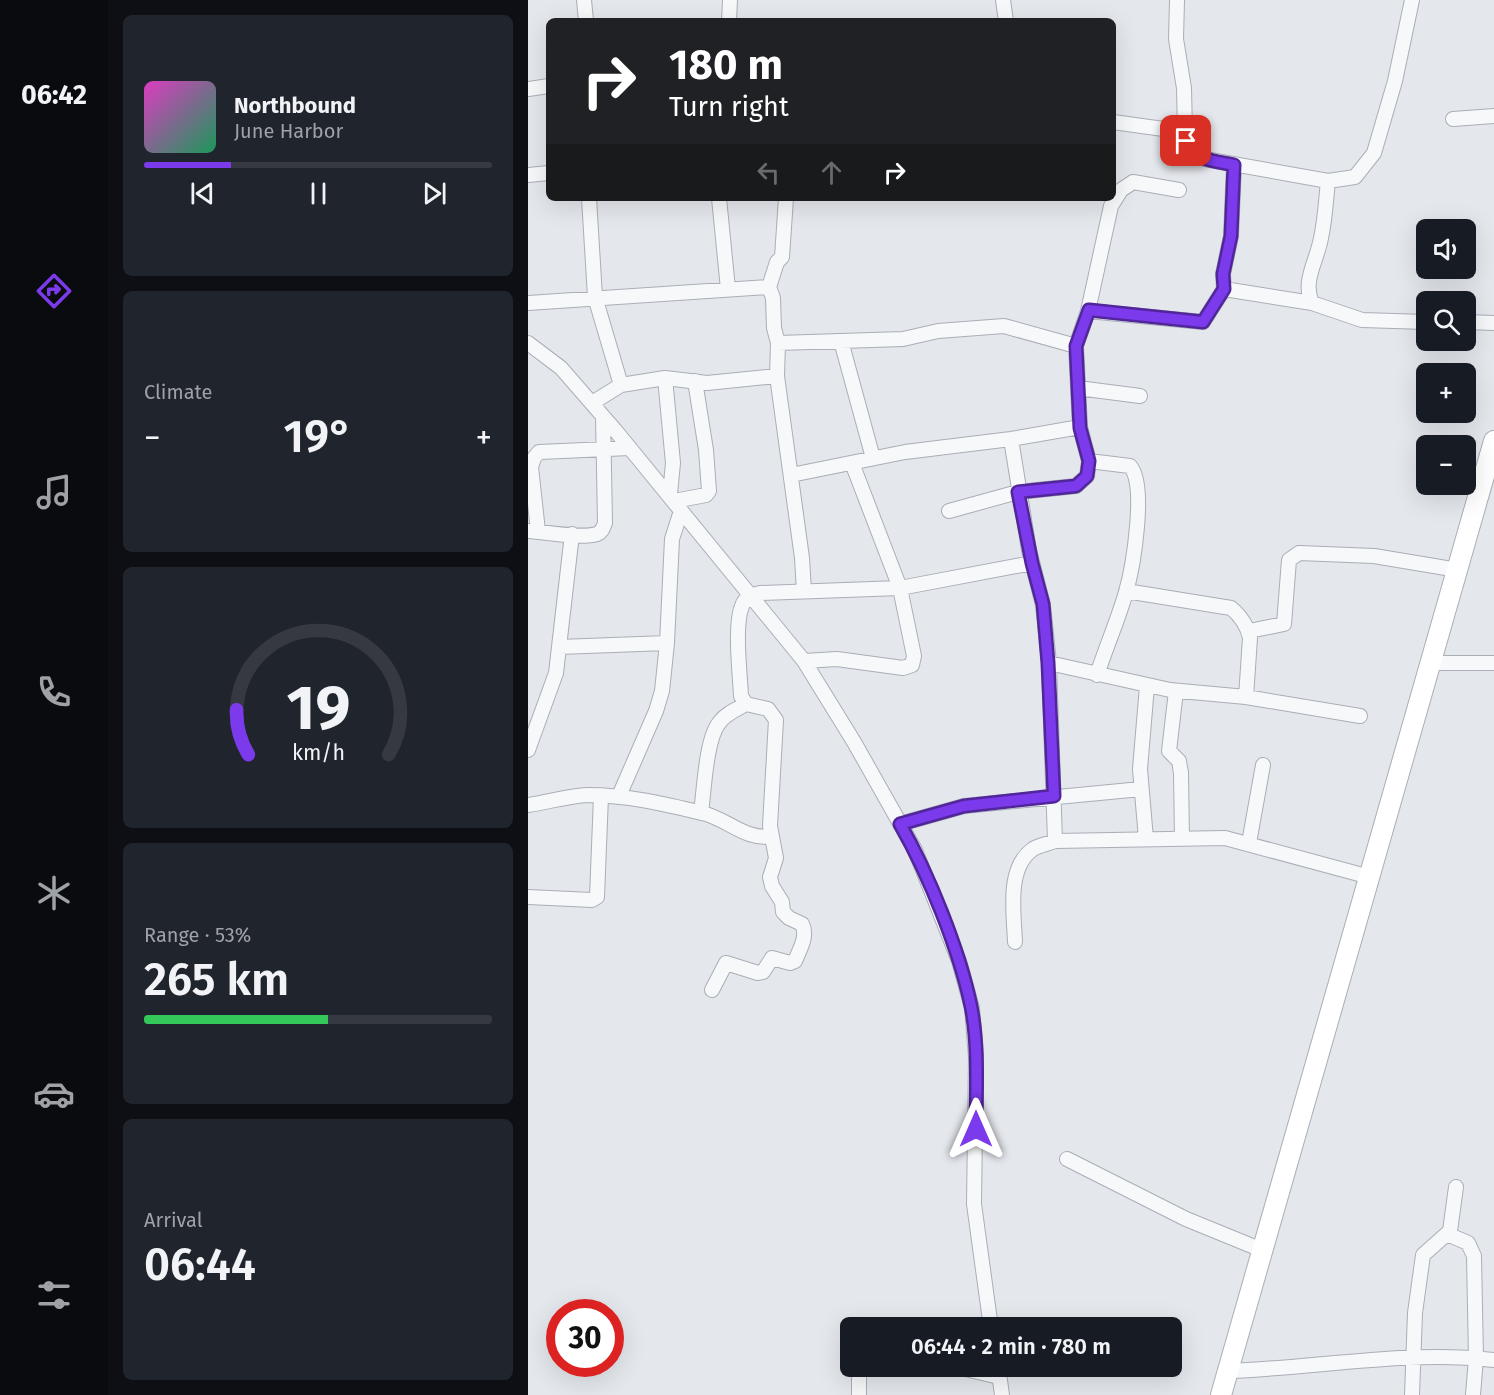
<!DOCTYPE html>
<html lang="en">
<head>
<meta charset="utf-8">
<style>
  body { margin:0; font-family:"Fira Sans",sans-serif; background:#20242c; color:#f1f3f6; height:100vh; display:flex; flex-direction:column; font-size:22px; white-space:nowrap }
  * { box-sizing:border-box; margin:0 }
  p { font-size:20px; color:#9ea1a6 }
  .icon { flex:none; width:33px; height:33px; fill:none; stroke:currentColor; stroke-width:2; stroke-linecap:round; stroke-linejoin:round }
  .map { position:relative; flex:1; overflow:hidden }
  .side { display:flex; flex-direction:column; gap:15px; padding:15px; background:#0d0f14; width:420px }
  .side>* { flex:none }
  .guide { position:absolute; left:18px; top:18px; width:570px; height:183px; border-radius:9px; box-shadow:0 6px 24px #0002; background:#202124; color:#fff; overflow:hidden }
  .tools { position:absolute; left:888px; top:219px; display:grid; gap:12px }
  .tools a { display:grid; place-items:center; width:60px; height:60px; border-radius:9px; background:#171b24; box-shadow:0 6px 24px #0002; font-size:30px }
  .speed { position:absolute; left:18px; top:1299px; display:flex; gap:12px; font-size:30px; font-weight:700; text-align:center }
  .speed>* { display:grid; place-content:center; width:78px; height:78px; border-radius:50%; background:#171b24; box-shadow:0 6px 24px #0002; line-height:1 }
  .speed .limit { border:9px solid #d22; background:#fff; color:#111 }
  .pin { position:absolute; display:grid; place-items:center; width:51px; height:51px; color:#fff; margin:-26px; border-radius:12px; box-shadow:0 3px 9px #0006 }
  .me { position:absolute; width:66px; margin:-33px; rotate:0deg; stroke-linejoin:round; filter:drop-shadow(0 0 4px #0008) }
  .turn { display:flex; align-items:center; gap:21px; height:126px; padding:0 24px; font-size:27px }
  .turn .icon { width:78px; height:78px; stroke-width:2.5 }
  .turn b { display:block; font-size:42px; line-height:51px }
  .lanes { display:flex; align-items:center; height:57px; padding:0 24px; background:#0003; justify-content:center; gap:30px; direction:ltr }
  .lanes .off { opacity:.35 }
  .big { font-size:45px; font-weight:600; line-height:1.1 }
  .side .tile { flex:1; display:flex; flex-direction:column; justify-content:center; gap:9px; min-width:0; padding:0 21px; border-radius:9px; background:#20242c }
  .side .dial { align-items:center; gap:0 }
  .dial svg { height:156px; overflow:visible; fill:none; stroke:#363941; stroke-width:7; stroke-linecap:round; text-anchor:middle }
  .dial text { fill:#f1f3f6; stroke:none }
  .song { display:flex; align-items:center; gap:18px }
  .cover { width:72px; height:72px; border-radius:9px; background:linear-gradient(135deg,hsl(310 70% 55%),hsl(150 70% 35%)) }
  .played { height:6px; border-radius:3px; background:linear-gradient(90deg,#7c3aed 25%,#363941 25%) }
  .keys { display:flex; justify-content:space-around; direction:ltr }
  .heat { display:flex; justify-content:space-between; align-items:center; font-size:33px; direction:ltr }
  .charge { height:9px; border-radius:4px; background:linear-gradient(90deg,#34c759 53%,#363941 0) }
  .trip { position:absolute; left:312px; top:1317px; width:342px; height:60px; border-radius:9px; background:#171b24; box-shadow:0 6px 24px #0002; font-weight:600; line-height:60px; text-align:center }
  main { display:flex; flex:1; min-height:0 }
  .dock { display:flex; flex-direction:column; width:108px; justify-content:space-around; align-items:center; background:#090b0e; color:#9ea1a6 }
  .dock .icon { width:42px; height:42px }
  .dock .active { color:#7c3aed }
  .dock b { font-size:27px; color:#f1f3f6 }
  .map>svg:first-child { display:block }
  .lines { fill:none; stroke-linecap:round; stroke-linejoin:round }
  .street-casing { stroke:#a9aeb7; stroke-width:16 }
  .secondary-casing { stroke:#a9aeb7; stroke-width:22 }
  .street { stroke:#f7f8fa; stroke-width:14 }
  .secondary { stroke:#fff; stroke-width:20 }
  .route-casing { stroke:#51269a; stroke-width:15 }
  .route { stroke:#7c3aed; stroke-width:10 }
</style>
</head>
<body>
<main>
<nav class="dock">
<b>06:42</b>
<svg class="icon active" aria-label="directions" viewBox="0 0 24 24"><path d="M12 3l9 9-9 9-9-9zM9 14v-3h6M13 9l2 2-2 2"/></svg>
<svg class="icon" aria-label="music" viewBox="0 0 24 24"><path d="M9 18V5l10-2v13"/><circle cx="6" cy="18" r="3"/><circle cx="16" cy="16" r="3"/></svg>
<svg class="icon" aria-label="phone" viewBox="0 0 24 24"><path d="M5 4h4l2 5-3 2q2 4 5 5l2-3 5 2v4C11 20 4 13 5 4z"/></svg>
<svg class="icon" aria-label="climate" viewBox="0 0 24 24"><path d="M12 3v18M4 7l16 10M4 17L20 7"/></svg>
<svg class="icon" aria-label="car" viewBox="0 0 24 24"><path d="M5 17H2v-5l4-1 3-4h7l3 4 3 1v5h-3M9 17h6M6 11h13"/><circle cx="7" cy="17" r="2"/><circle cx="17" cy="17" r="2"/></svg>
<svg class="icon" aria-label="filters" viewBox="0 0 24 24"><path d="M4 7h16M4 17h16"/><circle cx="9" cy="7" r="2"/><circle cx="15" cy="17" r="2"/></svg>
</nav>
<section class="side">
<div class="tile">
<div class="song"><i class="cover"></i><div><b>Northbound</b><p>June Harbor</p></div></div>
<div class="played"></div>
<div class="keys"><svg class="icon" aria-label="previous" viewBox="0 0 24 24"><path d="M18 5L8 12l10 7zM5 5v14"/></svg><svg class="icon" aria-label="pause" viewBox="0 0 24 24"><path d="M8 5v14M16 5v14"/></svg><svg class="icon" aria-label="next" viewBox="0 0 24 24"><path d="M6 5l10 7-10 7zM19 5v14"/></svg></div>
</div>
<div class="tile"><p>Climate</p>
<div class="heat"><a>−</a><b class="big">19°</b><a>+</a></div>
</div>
<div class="tile dial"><svg viewBox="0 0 100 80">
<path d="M14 69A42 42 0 1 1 86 69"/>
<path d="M14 69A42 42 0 0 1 8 46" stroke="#7c3aed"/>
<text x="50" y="56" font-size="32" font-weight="700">19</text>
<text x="50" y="72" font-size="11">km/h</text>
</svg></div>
<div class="tile"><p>Range · 53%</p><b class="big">265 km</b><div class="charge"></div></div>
<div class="tile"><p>Arrival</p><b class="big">06:44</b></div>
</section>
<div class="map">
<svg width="966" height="1395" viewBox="0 0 966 1395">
  <rect width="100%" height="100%" fill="#e4e7ec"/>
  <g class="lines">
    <defs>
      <path id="street" d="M 56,0 L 58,21
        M 475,0 L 478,21
        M 649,0 L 648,39 L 656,88 L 657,132 L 663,151 L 677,159 L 800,181 C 798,200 797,220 793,238 C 789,261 774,281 784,303 L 834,320 L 898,322
        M 201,21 L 202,0
        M 0,89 L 21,86
        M 925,119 L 966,116
        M 585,122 L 657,132
        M 0,175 L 21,173
        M 800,181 L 827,177 L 846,153 L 867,81 L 884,0
        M 61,198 L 67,297 L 93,385
        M 191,198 L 200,289
        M 258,198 L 254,257 L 249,262 L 241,287 L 245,298 L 246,328 L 250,343 L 249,376 L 274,558 L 276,591
        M 696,289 L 784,303
        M 0,303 L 241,287
        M 560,311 L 675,322 L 696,289 L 695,274 L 703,236 L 706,165
        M 938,322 L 966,323
        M 313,341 L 345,458
        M 0,343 L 33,368 L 87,430 L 276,661 L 326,742 L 387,850 L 431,961 L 444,1008 L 448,1057 L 446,1204 L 463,1328
        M 250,343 L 375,339 L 410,331 L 476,326 L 548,346
        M 137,378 L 145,463 L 142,494
        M 550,388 L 612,396
        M 64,403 L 93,385 L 137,378 L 179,383 L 249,376
        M 483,439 L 501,550 L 515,605 L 521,663 L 527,841
        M 561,461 L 602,466 C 619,485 605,567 598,592 C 590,620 578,647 569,675
        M 263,475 L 377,452 L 483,439 L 552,427
        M 146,501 L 178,495 L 181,491 L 178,450 L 167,381
        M 421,511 L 490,492 L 548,486 L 559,476 L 561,461 L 552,427 L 548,346 L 560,311 L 583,206 L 593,190 L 605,182 L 651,190
        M 0,531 C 19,532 51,539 69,534 C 74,532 75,528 77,523 L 75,416
        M 10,531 L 3,467 L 6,458 L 11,452 L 102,448
        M 598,591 L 703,608 C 712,615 720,627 722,638 L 718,697
        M 721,631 L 756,624 L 761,560 L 771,553 L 846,556 L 930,570
        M 31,647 L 139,643
        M 276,661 L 309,659 L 375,668 L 384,665 L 386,656 L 372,588 L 324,463
        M 521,663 L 642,690 L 718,697 L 832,716
        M 903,663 L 966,663
        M 648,691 L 641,751 L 651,761 L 653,773 L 654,838
        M 0,750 L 28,673 L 44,534
        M 91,796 L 128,711 L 134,691 L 139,643 L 144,539 L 153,511
        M 0,805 C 20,802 40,796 60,795 C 98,795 137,804 174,813 C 198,818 218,841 243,836
        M 173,813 C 176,791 178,739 191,723 C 197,714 209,709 218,704
        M 372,824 L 436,806 L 613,789
        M 618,839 L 612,769 L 619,686
        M 721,843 L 735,765
        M 0,897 L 64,900 L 69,897 L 73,796
        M 487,942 C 486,913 478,868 505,849 C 511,845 520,844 527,841 L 697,838 L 842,877
        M 184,990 L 198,963 L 230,973 L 235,972 L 244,958 L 262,963 L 267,961 C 272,949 280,936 274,924 L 261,918 L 255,912 L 254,902 L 244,886 L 242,877 L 248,858 L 242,826 L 248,720 L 240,709 L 218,704 L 213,696 C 212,674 206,625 214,606 C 217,597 224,595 232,593 L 372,588 L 504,563
        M 539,1159 L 658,1219 L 734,1250
        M 919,1234 L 940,1243 L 946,1256 L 948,1358 L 945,1395
        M 331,1366 L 331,1395
        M 425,1366 L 471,1377
        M 470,1366 L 474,1395
        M 700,1371 C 789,1368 877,1350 966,1360
        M 884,1395 L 887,1313 L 895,1255 L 922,1231 L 928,1187"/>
      <path id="secondary" d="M 693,1395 L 966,441"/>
    </defs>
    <!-- street casing -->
    <use href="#street" class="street-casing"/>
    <!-- secondary casing -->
    <use href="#secondary" class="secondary-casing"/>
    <!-- street -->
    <use href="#street" class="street"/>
    <!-- secondary -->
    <use href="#secondary" class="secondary"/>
  </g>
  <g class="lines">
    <defs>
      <path id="route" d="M 448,1129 C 448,1089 451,1046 443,1006 C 431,949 401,875 372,824 L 436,806 L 526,796 L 520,663 L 515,604 L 504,563 L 490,492 L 548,486 L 559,476 L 561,461 L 552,428 L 548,346 L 561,310 L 675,322 L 696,289 L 695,274 L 703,236 L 706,165 C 688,161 666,161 658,141"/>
    </defs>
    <!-- route casing -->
    <use href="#route" class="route-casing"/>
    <!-- route -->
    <use href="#route" class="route"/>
  </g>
</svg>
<div class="tools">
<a><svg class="icon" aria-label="sound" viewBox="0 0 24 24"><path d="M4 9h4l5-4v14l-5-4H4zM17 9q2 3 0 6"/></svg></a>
<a><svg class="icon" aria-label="search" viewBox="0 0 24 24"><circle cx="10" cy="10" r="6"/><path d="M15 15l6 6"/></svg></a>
<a>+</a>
<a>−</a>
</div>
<div class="speed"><div class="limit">30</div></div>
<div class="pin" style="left:658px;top:141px;background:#d93025"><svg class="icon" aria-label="arrive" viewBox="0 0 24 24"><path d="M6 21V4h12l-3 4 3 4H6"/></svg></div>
<svg class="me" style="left:448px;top:1129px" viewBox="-20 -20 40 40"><path d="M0-17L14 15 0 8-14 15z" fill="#7c3aed" stroke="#fff" stroke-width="4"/></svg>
<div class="trip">06:44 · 2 min · 780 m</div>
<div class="guide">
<div class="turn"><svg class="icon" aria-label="right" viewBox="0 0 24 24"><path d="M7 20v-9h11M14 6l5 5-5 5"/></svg><div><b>180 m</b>Turn right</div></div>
<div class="lanes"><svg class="icon off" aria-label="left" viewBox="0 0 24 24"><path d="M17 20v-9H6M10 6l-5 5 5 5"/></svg><svg class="icon off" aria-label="ahead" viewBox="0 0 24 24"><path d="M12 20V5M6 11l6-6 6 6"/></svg><svg class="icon" aria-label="right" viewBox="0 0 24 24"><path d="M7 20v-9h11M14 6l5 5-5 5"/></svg></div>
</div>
</div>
</main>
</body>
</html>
